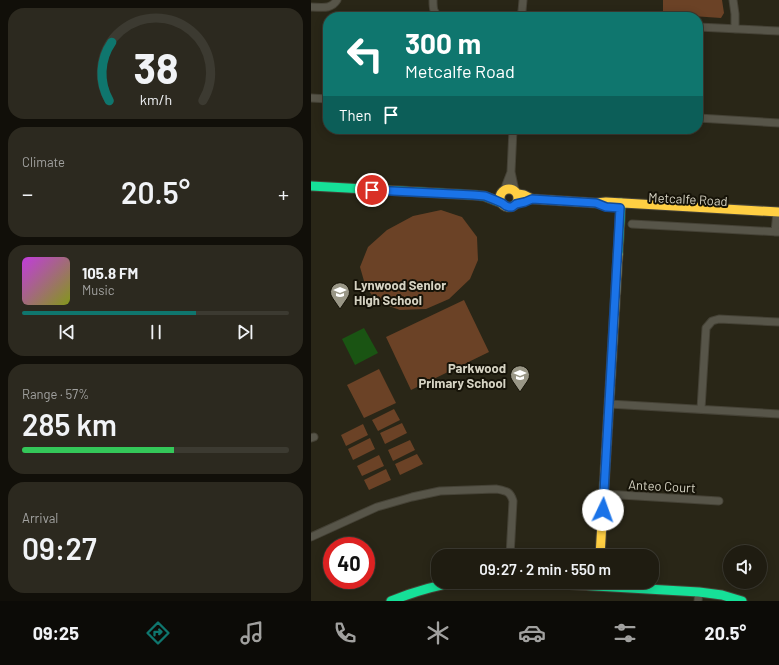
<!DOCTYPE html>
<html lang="en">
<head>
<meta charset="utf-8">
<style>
  body { margin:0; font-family:Barlow,sans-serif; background:#2c291f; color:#f1f3f6; height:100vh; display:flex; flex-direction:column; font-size:15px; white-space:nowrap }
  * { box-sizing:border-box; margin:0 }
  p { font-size:13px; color:#a1a19f }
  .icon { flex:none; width:22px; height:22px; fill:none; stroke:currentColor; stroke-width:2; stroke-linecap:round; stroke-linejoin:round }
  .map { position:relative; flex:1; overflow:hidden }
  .details { display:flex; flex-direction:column; gap:8px; padding:8px; background:#110f09; width:311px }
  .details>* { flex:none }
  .guide { position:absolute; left:12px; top:12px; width:380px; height:122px; border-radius:16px; box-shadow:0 2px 10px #0003,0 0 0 1px #3c3a31; background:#0f766e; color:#fff; overflow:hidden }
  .controls { position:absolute; left:412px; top:545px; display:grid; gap:8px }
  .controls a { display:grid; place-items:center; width:44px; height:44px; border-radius:50%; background:#1f1c11; box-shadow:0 2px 10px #0003,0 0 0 1px #3c3a31; font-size:20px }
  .speed { position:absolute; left:12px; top:537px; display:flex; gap:8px; font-size:20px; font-weight:700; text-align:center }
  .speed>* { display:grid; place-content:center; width:52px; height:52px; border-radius:50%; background:#1f1c11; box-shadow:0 2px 10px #0003,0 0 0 1px #3c3a31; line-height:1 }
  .speed .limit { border:6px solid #d22; background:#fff; color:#111 }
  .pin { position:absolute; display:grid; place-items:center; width:34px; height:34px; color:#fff; margin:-17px; border:2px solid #fff; border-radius:50%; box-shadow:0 1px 4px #0007 }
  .me { position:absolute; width:44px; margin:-22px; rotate:3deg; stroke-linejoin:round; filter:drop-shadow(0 0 3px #0008) }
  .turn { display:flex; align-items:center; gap:14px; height:84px; padding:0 16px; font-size:18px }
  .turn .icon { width:52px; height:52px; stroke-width:2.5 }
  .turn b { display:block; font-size:28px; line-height:34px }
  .then { display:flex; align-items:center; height:38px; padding:0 16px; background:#0003; gap:8px; font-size:15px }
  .big { font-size:30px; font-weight:600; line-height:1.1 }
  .details .widget { flex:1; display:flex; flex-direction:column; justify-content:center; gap:6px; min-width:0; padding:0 14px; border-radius:16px; background:#2c291f }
  .details .dial { align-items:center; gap:0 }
  .dial svg { height:104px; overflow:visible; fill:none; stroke:#3c3a31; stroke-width:7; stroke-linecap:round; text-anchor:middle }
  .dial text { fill:#f1f3f6; stroke:none }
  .song { display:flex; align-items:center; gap:12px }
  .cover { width:48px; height:48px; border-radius:6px; background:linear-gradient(135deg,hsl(290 70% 55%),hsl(70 70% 35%)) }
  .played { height:4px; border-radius:2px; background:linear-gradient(90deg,#0f766e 65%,#3c3a31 65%) }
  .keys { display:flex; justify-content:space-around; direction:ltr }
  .heat { display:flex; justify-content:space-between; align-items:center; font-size:22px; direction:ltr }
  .charge { height:6px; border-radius:3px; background:linear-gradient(90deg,#34c759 57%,#3c3a31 0) }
  .trip { position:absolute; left:120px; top:549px; width:228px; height:40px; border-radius:16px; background:#1f1c11; box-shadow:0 2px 10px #0003,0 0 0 1px #3c3a31; font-weight:600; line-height:40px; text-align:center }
  .menu { display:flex; height:64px; justify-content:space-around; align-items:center; background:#0c0b07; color:#a1a19f }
  .menu .icon { width:28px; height:28px }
  .menu .on { color:#0f766e }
  .menu b { font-size:18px; color:#f1f3f6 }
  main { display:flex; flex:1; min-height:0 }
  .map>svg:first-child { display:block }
  .green { fill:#6b4226 }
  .water { fill:#1a5413 }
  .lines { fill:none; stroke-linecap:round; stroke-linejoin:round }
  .street-casing { stroke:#454236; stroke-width:9 }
  .fast-casing { stroke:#454236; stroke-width:11 }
  .slow-casing { stroke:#454236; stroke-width:11 }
  .street { stroke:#575549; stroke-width:7 }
  .fast { stroke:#16e098; stroke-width:9 }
  .slow { stroke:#ffcf43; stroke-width:9 }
  .route-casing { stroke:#114b97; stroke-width:10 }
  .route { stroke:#1a73e8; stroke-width:7 }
  .labels { text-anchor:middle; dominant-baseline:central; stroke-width:4; stroke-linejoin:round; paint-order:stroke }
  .street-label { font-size:13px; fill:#d5d2c2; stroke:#161308 }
  .poi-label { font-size:13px; font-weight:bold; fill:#d5d2c2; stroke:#161308; text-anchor:start }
</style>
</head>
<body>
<main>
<section class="details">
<div class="widget dial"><svg viewBox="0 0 100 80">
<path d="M14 69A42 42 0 1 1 86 69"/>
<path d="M14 69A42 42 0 0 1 16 24" stroke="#0f766e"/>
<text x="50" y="56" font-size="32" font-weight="700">38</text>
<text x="50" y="72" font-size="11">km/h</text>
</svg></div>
<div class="widget"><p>Climate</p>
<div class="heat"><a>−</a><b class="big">20.5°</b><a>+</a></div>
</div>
<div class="widget">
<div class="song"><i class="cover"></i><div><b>105.8 FM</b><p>Music</p></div></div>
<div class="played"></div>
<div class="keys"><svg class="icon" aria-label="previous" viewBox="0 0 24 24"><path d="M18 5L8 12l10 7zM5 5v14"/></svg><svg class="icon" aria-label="pause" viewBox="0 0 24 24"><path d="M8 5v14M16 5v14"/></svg><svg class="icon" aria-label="next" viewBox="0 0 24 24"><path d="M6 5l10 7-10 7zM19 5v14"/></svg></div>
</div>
<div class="widget"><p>Range · 57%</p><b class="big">285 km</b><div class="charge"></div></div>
<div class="widget"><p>Arrival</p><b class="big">09:27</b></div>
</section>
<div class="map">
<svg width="468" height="601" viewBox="0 0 468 601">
  <rect width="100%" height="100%" fill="#292617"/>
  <!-- green -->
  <path class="green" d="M 352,0 L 411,0 L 413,13 L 410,18 L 352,14 Z
    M 130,210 L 151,217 L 166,237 L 167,260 L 159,279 L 138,299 L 115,309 L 89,310 L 67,302 L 55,288 L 49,267 L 57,247 L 76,230 L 102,216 Z
    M 153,300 L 178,352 L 100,390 L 75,337 Z
    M 68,369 L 85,403 L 53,418 L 36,385 Z
    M 83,409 L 89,420 L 67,431 L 61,420 Z
    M 91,423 L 96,433 L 74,444 L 69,433 Z
    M 52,424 L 57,435 L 35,446 L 30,435 Z
    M 59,438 L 64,449 L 42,460 L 37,449 Z
    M 99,440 L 104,450 L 82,461 L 77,450 Z
    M 106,454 L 112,464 L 89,475 L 84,464 Z
    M 68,455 L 73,466 L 51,476 L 46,466 Z
    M 75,469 L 80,480 L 58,490 L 53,480 Z"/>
  <!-- water -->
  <path class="water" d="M 53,328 L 67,353 L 44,365 L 31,339 Z"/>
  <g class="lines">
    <defs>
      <path id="street" d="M 122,0 C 122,8 122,13 129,17
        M 422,0 L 424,14 L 424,29
        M 0,7 C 10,7 20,10 26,0
        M 209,17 L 211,11 L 212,0
        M 387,27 L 468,31
        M 0,98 L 17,99
        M 387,118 L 468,123
        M 202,129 L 200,172 L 204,191
        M 195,190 L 195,185 L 200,172
        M 321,224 L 468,232
        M 464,232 L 466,212
        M 298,404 L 468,414
        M 390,409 L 395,328 L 401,321 L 408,319 L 468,322
        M 0,438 L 3,437
        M 293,494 L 408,501
        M 0,537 L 66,507 L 101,497 L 129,491 L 185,489 C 195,491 199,491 202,501 L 199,556
        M 387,601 L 388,592"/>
      <path id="fast" d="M 0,186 L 162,195 L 173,196 L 191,203
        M 307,254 L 310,203
        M 215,582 L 388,592 L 411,595 L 431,601
        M 80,601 C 102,592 125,585 149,582"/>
      <path id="slow" d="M189 198a9 9 0 1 1 18 0a9 9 0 1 1-18 0Z
        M 207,194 L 213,195 L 221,199 L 285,203 L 295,202 L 468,212
        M 289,556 L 307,254"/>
    </defs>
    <!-- street casing -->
    <use href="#street" class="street-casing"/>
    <!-- fast casing -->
    <use href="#fast" class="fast-casing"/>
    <!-- slow casing -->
    <use href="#slow" class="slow-casing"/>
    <!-- street -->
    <use href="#street" class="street"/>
    <!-- fast -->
    <use href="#fast" class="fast"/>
    <!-- slow -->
    <use href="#slow" class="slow"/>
  </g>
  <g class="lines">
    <defs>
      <path id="route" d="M 61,190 L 162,195 L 174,196 L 184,200 L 191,203 L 195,206 L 198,207 L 201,207 L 205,204 L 214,202 L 221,199 L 285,203 L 295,207 L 309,208 L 292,510"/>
    </defs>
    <!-- route casing -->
    <use href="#route" class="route-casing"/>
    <!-- route -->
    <use href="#route" class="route"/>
  </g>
  <!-- icons -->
  <defs>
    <symbol id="school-pin" viewBox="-11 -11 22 30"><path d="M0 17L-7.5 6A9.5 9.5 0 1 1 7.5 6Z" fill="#999686" stroke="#161308"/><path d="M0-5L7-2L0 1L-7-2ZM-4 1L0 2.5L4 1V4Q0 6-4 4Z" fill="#fff"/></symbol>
  </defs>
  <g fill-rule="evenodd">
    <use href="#school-pin" x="18" y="281" width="22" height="30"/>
    <use href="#school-pin" x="198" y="364" width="22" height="30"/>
  </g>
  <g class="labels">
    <!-- street labels -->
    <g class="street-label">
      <text transform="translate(377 199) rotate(3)">Metcalfe Road</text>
      <text transform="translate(351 486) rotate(3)">Anteo Court</text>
    </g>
    <!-- poi labels -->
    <g class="poi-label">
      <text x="43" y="285">Lynwood Senior<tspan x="43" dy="15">High School</tspan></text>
      <text x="195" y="368" text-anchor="end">Parkwood<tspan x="195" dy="15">Primary School</tspan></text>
    </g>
  </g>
</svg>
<div class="controls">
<a><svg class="icon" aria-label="sound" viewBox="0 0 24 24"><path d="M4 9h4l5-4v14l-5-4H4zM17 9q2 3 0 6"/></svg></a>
</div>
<div class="speed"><div class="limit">40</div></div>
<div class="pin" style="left:61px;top:190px;background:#d93025"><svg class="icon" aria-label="arrive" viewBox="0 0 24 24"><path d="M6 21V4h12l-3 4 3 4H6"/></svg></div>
<svg class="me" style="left:292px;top:510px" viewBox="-20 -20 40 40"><circle r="19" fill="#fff"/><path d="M0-13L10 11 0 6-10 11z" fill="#1a73e8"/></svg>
<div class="trip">09:27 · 2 min · 550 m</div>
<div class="guide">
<div class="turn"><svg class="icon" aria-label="left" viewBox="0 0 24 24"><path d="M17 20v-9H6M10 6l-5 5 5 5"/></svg><div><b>300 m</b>Metcalfe Road</div></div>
<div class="then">Then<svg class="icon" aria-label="arrive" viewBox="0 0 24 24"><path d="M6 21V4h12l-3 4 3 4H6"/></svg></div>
</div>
</div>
</main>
<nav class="menu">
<b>09:25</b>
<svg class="icon on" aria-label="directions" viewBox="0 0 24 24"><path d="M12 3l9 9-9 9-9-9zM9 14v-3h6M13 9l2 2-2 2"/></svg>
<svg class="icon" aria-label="music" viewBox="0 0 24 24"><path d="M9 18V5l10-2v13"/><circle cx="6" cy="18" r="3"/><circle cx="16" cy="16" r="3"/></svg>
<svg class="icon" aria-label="phone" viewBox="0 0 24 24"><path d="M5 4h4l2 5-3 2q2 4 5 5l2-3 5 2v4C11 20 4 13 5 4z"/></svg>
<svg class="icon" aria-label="climate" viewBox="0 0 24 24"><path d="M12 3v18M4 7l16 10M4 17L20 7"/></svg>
<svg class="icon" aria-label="car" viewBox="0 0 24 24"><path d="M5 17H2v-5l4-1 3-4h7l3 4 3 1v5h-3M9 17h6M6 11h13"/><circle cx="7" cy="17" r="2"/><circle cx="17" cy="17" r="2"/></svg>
<svg class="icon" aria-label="filters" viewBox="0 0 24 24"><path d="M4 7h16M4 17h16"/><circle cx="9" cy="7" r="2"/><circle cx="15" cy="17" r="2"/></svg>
<b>20.5°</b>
</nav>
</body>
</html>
